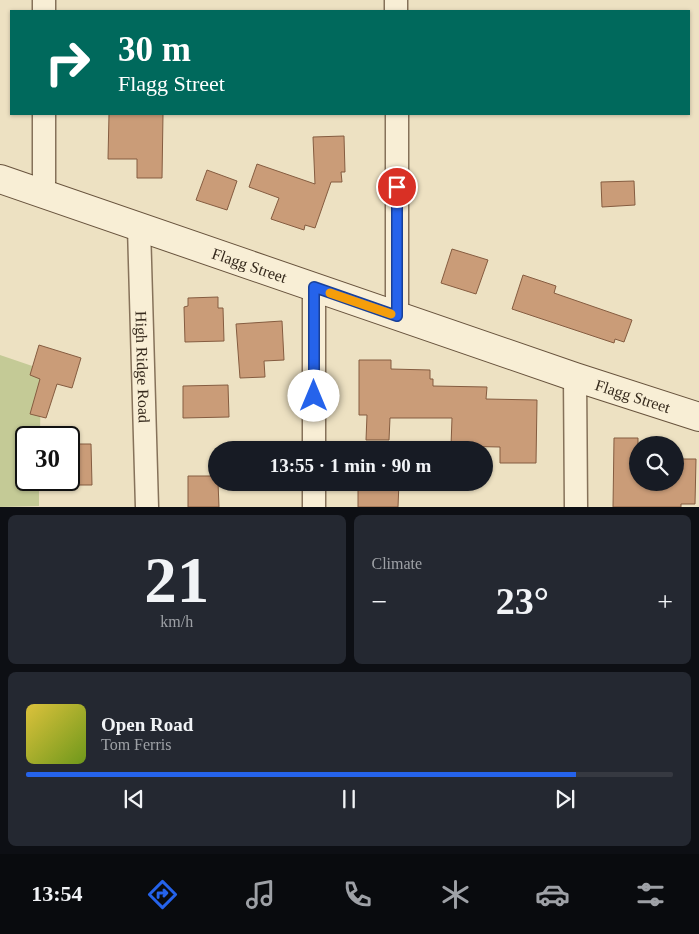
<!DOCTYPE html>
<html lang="en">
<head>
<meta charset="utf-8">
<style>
  body { margin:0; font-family:"Times New Roman",serif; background:#242831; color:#f1f3f6; height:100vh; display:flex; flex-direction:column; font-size:19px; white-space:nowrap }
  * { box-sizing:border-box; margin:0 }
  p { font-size:16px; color:#9ea1a6 }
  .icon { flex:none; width:28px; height:28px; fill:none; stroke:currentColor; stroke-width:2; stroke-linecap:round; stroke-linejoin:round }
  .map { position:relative; height:507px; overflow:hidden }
  .side { display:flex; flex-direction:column; gap:8px; padding:8px; background:#0d0f14; flex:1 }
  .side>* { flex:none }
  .banner { position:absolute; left:10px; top:10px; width:680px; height:105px; border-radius:0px; box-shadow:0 1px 4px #0004; background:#00695c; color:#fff; overflow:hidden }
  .buttons { position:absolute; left:629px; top:436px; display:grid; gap:10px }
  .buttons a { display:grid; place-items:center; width:55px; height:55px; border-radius:50%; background:#171b24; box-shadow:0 1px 4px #0004; font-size:25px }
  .speed { position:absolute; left:15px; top:426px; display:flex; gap:10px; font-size:25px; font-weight:700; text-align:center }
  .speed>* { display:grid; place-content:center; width:65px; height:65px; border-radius:50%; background:#171b24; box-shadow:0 1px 4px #0004; line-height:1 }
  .speed .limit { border:2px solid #111; border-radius:8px; background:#fff; color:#111 }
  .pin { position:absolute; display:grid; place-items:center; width:42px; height:42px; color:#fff; margin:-21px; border:2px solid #fff; border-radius:50%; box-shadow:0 1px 5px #0007 }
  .me { position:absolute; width:55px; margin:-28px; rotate:0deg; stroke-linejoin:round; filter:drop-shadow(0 0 4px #0008) }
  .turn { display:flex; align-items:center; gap:18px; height:105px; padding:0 25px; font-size:22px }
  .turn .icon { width:65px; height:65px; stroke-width:2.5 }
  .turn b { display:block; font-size:35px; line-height:42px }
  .big { font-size:38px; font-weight:600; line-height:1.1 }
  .side .card { flex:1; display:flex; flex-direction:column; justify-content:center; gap:8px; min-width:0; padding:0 18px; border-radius:8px; background:#242831 }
  .side .dial { align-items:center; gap:0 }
  .dial b { font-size:65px; line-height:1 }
  .song { display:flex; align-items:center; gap:15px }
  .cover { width:60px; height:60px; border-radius:8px; background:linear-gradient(135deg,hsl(50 70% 55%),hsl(80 70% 35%)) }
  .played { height:5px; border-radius:2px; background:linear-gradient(90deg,#2563eb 85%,#363941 85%) }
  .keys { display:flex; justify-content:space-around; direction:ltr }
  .heat { display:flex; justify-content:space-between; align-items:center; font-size:28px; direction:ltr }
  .side .tiles { flex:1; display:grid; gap:8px; grid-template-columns:1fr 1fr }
  .card:last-child { grid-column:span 2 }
  .trip { position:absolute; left:208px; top:441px; width:285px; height:50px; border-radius:25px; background:#171b24; box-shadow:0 1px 4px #0004; font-weight:600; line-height:50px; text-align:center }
  .tab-bar { display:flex; height:80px; justify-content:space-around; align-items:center; background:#090b0e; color:#9ea1a6 }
  .tab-bar .icon { width:35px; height:35px }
  .tab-bar .on { color:#2563eb }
  .tab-bar b { font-size:22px; color:#f1f3f6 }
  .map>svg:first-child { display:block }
  .green { fill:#c4ca96 }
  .building { fill:#ca9c78; stroke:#855c40 }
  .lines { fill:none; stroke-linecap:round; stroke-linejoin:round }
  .street-casing { stroke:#86725a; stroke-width:25 }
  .secondary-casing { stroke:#68533d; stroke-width:30 }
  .street { stroke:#f8eed5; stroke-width:22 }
  .secondary { stroke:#f8eed5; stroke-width:28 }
  .route-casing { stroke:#184099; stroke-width:12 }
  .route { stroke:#2563eb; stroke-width:9 }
  .slow { stroke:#f59e0b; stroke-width:9 }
  .labels { text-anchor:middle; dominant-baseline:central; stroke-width:4; stroke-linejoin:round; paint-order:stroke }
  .street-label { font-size:16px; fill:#362a1d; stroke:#f4ebd1 }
</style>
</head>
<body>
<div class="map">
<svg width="699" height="507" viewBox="0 0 699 507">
  <rect width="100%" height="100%" fill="#ede1c2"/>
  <!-- green -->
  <path class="green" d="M 0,355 L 41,369 L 40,437 L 26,438 L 26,480 L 39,480 L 39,506 L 0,507 Z"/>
  <!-- building -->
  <path class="building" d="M 109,114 L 163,114 L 162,178 L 137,178 L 137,159 L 108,159 Z
    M 344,136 L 345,172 L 341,172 L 342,182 L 331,182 L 315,228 L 305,225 L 304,230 L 271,219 L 279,198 L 249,187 L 257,164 L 315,184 L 313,137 Z
    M 207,170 L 237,181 L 227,210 L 196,200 Z
    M 634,181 L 635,205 L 602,207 L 601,182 Z
    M 452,249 L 488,260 L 476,294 L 441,283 Z
    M 523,275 L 556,286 L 554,293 L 632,320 L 624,342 L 615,339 L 614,343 L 512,309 Z
    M 218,297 L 218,308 L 223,308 L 224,341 L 185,342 L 184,307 L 188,306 L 188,298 Z
    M 282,321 L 284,360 L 264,361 L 265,377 L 240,378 L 236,324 Z
    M 39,345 L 81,358 L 72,388 L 57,384 L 46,418 L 30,414 L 40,379 L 30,375 Z
    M 359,360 L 391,360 L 391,369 L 430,370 L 430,379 L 433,379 L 433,386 L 487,387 L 486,399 L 537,400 L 536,463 L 500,463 L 500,447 L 451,446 L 452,418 L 390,418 L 389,440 L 366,440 L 367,415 L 359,415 Z
    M 228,385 L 229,417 L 183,418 L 183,386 Z
    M 614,438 L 638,438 L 638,482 L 675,482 L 675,459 L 696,459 L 695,504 L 681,504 L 681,507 L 613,507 Z
    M 71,444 L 91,444 L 92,485 L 69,485 L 69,452 L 71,452 Z
    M 188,476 L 216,476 L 216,482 L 218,482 L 219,507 L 188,507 Z
    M 358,482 L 399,482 L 398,507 L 358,507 Z"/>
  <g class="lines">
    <defs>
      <g id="street">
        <path d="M 44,0 L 44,11"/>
        <path d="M 396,0 L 396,11"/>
        <path d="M 44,114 L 44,195"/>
        <path d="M 397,114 L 397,316"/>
        <path id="s1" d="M 139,227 L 147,507"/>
        <path d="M 314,287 L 314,450"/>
        <path d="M 575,377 L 576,507"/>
        <path d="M 314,482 L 314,507"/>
      </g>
      <g id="secondary">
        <path id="s2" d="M 0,179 L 575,377 L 699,417"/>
      </g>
    </defs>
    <!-- street casing -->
    <use href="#street" class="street-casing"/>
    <!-- secondary casing -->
    <use href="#secondary" class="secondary-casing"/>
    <!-- street -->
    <use href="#street" class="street"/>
    <!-- secondary -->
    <use href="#secondary" class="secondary"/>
  </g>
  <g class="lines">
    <defs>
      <path id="route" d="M 314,396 L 314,287 L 397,316 L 397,187"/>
    </defs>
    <!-- route casing -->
    <use href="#route" class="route-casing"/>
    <!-- route -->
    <use href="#route" class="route"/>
    <!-- slow -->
    <path class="slow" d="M 330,293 L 391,314"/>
  </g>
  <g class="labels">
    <!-- street labels -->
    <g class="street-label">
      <text stroke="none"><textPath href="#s2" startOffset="264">Flagg Street</textPath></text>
      <text stroke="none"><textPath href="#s1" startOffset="140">High Ridge Road</textPath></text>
      <text stroke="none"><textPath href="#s2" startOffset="669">Flagg Street</textPath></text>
    </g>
  </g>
</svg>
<div class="buttons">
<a><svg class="icon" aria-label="search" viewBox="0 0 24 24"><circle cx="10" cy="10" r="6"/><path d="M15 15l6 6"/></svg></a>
</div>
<div class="speed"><div class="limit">30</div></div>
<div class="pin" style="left:397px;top:187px;background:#d93025"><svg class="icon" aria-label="arrive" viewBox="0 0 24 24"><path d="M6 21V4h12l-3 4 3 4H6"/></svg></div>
<svg class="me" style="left:314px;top:396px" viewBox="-20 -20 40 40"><circle r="19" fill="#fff"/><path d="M0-13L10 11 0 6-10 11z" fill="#2563eb"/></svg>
<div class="trip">13:55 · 1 min · 90 m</div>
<div class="banner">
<div class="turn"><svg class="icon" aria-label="right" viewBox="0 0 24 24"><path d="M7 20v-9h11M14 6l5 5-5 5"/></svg><div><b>30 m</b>Flagg Street</div></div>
</div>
</div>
<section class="side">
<div class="tiles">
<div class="card dial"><b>21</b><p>km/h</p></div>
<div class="card"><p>Climate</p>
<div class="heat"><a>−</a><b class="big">23°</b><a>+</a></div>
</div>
<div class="card">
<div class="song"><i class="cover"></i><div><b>Open Road</b><p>Tom Ferris</p></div></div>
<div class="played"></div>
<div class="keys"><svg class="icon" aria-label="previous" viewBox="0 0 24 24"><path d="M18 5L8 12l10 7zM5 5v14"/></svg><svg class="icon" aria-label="pause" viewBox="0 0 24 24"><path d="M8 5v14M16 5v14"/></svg><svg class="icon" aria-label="next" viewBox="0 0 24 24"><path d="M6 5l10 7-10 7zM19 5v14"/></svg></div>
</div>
</div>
</section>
<nav class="tab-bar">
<b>13:54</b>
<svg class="icon on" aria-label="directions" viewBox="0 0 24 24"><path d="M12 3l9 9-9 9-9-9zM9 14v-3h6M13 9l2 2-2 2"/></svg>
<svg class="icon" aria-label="music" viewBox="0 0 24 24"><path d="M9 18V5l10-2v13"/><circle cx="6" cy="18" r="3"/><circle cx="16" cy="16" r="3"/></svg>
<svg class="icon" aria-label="phone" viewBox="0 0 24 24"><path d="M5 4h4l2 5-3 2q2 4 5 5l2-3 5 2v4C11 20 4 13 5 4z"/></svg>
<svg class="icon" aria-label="climate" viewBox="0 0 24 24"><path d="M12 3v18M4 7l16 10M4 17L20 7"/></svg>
<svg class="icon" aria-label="car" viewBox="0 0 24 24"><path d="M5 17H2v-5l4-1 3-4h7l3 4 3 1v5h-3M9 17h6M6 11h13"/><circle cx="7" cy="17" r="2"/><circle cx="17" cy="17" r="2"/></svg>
<svg class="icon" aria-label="filters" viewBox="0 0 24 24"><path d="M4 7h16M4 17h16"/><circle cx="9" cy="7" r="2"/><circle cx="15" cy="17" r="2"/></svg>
</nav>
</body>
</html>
